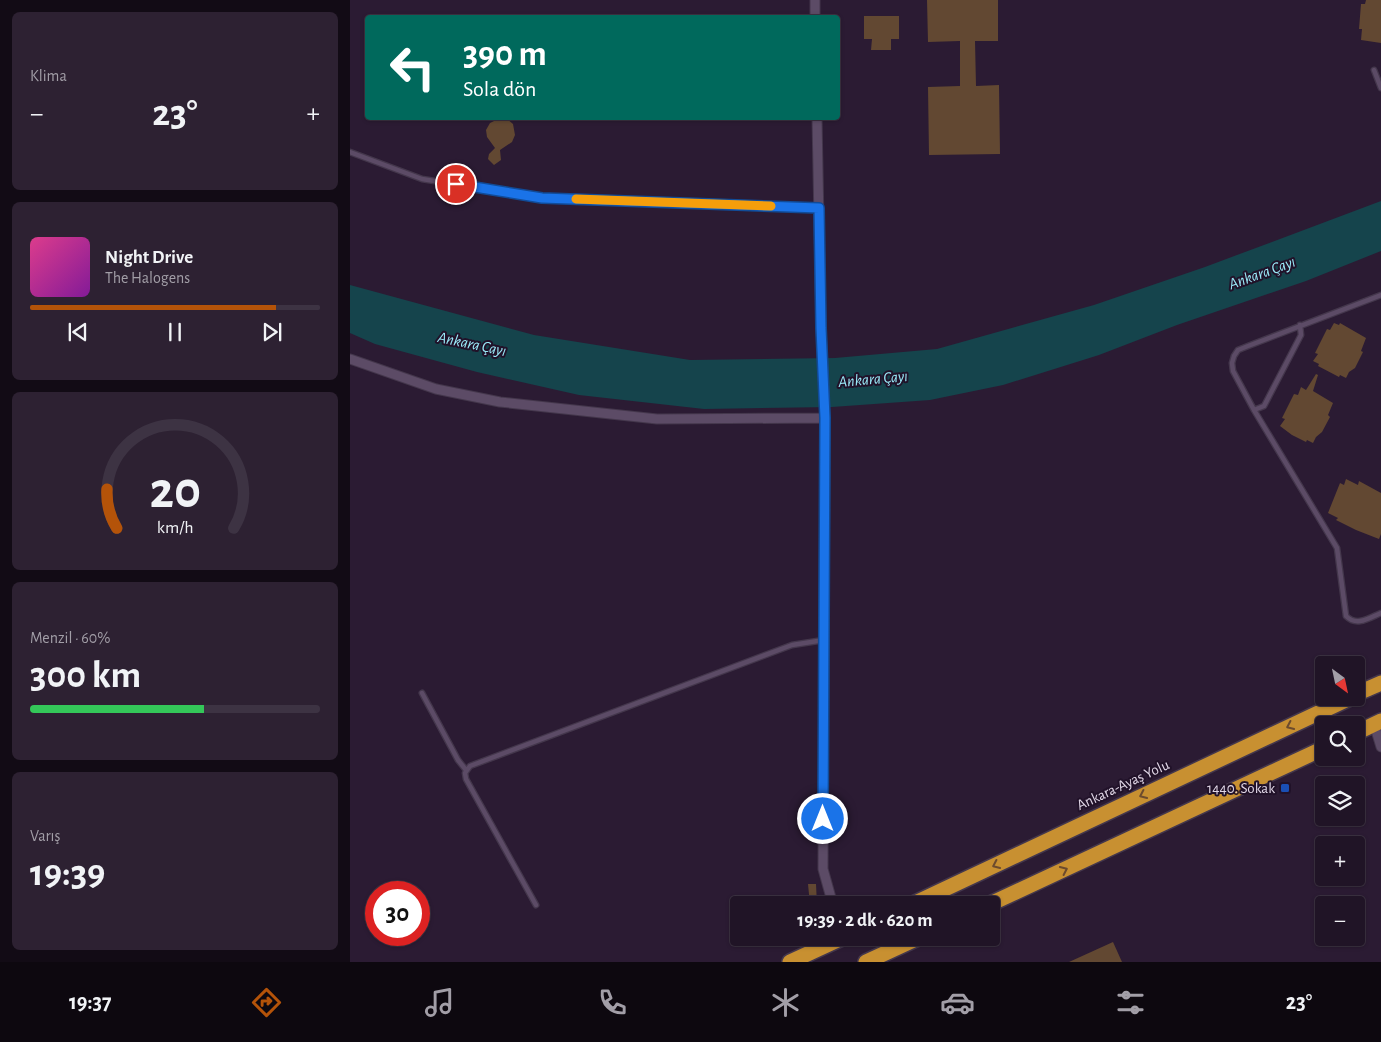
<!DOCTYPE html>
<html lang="tr">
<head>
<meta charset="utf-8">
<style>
  body { margin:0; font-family:"Alegreya Sans",sans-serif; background:#2d2132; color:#f1f3f6; height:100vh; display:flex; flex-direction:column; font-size:19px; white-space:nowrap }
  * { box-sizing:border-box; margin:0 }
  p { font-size:16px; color:#a29ea7 }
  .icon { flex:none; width:28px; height:28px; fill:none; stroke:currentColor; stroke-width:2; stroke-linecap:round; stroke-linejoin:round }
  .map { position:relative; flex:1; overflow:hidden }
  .side { display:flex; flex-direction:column; gap:12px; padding:12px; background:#120b15; width:350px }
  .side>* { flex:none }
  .banner { position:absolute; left:15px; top:15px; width:475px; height:105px; border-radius:5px; box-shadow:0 1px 4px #0004,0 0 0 1px #3d3343; background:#00695c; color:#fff; overflow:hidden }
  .needle { width:32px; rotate:147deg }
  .fabs { position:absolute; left:965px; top:656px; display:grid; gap:10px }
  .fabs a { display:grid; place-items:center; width:50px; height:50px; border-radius:5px; background:#201426; box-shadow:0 1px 4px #0004,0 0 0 1px #3d3343; font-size:25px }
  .speed { position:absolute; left:15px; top:881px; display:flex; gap:10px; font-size:25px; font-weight:700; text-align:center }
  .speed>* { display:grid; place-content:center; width:65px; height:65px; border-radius:50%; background:#201426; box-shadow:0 1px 4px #0004,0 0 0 1px #3d3343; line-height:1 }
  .speed .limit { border:8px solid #d22; background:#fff; color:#111 }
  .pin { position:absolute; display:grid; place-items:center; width:42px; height:42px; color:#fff; margin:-21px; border:2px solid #fff; border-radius:50%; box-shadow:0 1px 5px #0007 }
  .me { position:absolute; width:55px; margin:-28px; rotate:0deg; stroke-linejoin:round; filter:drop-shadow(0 0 4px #0008) }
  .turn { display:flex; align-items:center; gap:18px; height:105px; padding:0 15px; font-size:22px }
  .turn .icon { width:65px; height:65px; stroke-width:2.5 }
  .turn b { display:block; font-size:35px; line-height:42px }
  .big { font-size:38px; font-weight:700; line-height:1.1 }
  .side .card { flex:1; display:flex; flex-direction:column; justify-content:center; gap:8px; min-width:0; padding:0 18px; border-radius:8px; background:#2d2132 }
  .side .dial { align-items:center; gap:0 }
  .dial svg { height:130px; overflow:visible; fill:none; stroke:#3d3343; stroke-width:7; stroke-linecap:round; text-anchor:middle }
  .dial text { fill:#f1f3f6; stroke:none }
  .song { display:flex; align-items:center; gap:15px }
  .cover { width:60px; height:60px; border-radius:8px; background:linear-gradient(135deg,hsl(330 70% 55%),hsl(290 70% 35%)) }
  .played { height:5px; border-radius:2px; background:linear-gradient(90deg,#b45309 85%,#3d3343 85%) }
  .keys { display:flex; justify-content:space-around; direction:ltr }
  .heat { display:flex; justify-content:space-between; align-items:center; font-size:28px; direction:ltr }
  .charge { height:8px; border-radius:4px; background:linear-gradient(90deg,#34c759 60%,#3d3343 0) }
  .trip { position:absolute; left:380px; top:896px; width:270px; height:50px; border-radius:5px; background:#201426; box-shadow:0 1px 4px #0004,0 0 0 1px #3d3343; font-weight:700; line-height:50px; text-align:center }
  .menu { display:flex; height:80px; justify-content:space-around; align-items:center; background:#0d080f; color:#a29ea7 }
  .menu .icon { width:35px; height:35px }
  .menu .active { color:#b45309 }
  .menu b { font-size:22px; color:#f1f3f6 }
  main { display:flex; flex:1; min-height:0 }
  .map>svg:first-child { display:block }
  .water { fill:#15444c }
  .building { fill:#624832 }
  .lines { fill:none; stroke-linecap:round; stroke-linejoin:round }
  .lane-casing { stroke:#44374c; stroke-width:7 }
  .street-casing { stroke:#44374c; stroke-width:11 }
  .highway-casing { stroke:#44374c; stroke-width:18 }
  .lane { stroke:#5c4b66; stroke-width:4.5 }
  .street { stroke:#5c4b66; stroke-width:9 }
  .highway { stroke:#c89031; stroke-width:15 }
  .oneway { stroke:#6c4b2d }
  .route-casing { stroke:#114b97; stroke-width:12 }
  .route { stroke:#1a73e8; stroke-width:9 }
  .slow { stroke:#f59e0b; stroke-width:9 }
  .transit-dot { fill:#1a4fb4; stroke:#211229; stroke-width:2 }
  .labels { text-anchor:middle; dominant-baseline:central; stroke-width:4; stroke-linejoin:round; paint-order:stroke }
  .street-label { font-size:15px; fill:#e1d7e7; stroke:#211229 }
  .poi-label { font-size:15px; fill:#e1d7e7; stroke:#211229; text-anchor:end }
  .water-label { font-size:16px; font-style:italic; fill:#9aebf9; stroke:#211229 }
</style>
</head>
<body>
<main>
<section class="side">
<div class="card"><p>Klima</p>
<div class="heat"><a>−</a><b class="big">23°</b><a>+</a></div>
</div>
<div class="card">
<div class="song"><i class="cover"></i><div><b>Night Drive</b><p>The Halogens</p></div></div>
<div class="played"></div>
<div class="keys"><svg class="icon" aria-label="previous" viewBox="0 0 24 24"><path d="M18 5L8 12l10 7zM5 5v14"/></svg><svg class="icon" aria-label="pause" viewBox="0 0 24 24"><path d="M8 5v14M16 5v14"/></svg><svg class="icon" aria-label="next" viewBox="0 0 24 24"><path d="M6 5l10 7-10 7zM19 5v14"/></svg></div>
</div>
<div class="card dial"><svg viewBox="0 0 100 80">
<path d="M14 69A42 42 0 1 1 86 69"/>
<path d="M14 69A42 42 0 0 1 8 45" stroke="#b45309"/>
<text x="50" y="56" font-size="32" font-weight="700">20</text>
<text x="50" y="72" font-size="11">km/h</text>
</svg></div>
<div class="card"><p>Menzil · 60%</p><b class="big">300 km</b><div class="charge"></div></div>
<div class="card"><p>Varış</p><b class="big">19:39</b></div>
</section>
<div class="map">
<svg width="1031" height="962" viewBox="0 0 1031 962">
  <rect width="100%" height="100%" fill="#2b1b33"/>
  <!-- water -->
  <path class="water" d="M 1031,201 L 1031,251 L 956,281 L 827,325 L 749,355 L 653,385 L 580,400 L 482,407 L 354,409 L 229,395 L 127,372 L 25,344 L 0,333 L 0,285 L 184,335 L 340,360 L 485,358 L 587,349 L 744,305 L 855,267 Z"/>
  <!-- building -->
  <path class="building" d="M 577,0 L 648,0 L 648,41 L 625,41 L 626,86 L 649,85 L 650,154 L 579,155 L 578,87 L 610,86 L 610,41 L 578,42 Z
    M 1016,0 L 1031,0 L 1031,43 L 1011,40 L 1012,29 L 1009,29 L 1011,4 L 1015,4 Z
    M 514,16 L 549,16 L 549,39 L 541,39 L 541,50 L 521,50 L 522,39 L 514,39 Z
    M 150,118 L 157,119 L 163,124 L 165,135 L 162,142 L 150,150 L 151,160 L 144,165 L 138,159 L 139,154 L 145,148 L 137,137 L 136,130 L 140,123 Z
    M 984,323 L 989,325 L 990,323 L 1016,338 L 1011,351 L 1013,352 L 1005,368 L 999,372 L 996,378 L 990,375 L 989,377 L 968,366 L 969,364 L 963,361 L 968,354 L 965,353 L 977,329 L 980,330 Z
    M 966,374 L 968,375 L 963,391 L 983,403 L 978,415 L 980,417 L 972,432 L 966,437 L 963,443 L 957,440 L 956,442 L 942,435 L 930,426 L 935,419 L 932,418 L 944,394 L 948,395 L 951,387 L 956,390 Z
    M 996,479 L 1008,485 L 1009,481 L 1031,493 L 1031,534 L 1029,539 L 1006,530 L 986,520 L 988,518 L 978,513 L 990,483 L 994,485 Z
    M 458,884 L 466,884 L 467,905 L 460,905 Z
    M 763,942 L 772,962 L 719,962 Z"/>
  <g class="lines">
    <defs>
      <path id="lane" d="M 1024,70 L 1031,88
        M 0,152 L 72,179 L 192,198 L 469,208
        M 1031,295 L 898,346 L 888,350 L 884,356 L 882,363 L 883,371 L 904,410 L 987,548 L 996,616 C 1007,627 1019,618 1031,613
        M 904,410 L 914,406 L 951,335 L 950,325
        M 72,693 L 108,760 L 116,770
        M 186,905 L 116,779 L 115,773 L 120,766 L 442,645 L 474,640"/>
      <path id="street" d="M 465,0 L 465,18
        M 467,118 L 471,327 L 475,418 L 473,869 L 483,905
        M 0,359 L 86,389 L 150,402 L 307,419 L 475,418
        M 1024,724 L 1031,747"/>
      <path id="highway" d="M 1006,694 L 1031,683
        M 1006,733 L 1031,721
        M 561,905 L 1000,698
        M 638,905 L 974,748
        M 440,962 L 492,938
        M 516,962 L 568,938"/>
    </defs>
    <!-- lane casing -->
    <use href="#lane" class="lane-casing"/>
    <!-- street casing -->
    <use href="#street" class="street-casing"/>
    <!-- highway casing -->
    <use href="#highway" class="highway-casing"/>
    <!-- lane -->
    <use href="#lane" class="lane"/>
    <!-- street -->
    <use href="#street" class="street"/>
    <!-- highway -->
    <use href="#highway" class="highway"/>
  </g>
  <!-- one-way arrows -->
  <defs><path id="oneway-chevron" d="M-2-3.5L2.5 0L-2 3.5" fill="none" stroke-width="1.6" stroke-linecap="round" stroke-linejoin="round" transform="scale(1.25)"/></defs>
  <g class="oneway">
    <use href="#oneway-chevron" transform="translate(940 726) rotate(155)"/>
    <use href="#oneway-chevron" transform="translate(793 795) rotate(155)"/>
    <use href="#oneway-chevron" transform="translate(646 865) rotate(155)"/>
    <use href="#oneway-chevron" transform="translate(714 870) rotate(-25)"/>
  </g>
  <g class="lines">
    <defs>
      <path id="route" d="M 106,184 L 192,198 L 469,208 L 471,328 L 475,418 L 473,819"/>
    </defs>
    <!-- route casing -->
    <use href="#route" class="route-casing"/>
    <!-- route -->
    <use href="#route" class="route"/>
    <!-- slow -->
    <path class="slow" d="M 226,199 L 421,206"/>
  </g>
  <!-- markers -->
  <rect class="transit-dot" x="930" y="783" width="10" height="10" rx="2.5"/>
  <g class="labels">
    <!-- street labels -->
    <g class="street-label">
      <text transform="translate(773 785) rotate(-25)">Ankara-Ayaş Yolu</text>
    </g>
    <!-- poi labels -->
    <g class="poi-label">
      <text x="925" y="788">1440. Sokak</text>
    </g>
    <!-- water labels -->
    <g class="water-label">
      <text transform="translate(912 273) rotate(-20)">Ankara Çayı</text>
      <text transform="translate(122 344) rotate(12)">Ankara Çayı</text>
      <text transform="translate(523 379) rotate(-5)">Ankara Çayı</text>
    </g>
  </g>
</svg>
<div class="fabs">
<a><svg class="needle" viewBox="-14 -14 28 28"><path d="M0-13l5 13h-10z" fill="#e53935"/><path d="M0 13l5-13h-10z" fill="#a29ea7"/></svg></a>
<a><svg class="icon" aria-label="search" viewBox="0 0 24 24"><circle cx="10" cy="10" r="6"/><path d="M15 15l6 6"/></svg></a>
<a><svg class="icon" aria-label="layers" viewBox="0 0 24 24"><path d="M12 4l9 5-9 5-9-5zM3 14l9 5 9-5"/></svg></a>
<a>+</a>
<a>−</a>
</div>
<div class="speed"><div class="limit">30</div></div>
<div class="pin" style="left:106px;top:184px;background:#d93025"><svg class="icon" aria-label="arrive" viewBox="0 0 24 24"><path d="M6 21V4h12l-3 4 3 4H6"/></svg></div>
<svg class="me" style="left:473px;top:819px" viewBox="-20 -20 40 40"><circle r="17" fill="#1a73e8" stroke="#fff" stroke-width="3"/><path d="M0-11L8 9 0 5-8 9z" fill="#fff"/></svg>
<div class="trip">19:39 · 2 dk · 620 m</div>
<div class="banner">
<div class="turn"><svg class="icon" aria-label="left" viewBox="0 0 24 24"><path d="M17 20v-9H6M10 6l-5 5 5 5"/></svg><div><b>390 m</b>Sola dön</div></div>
</div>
</div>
</main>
<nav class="menu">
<b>19:37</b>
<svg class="icon active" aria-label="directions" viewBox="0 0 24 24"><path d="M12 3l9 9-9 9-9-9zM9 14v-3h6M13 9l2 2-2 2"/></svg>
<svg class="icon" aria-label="music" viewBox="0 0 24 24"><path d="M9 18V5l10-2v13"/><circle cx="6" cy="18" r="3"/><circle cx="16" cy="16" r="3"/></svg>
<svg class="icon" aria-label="phone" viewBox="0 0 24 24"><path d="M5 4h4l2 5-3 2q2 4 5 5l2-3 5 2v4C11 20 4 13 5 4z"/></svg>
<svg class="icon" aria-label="climate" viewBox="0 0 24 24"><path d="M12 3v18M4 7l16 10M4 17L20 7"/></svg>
<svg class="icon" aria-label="car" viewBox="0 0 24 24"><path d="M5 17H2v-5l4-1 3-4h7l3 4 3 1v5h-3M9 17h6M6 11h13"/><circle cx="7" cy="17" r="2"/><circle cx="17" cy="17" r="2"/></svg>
<svg class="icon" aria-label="filters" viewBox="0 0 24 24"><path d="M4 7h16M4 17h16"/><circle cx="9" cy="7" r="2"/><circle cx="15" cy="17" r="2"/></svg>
<b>23°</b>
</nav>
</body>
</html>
